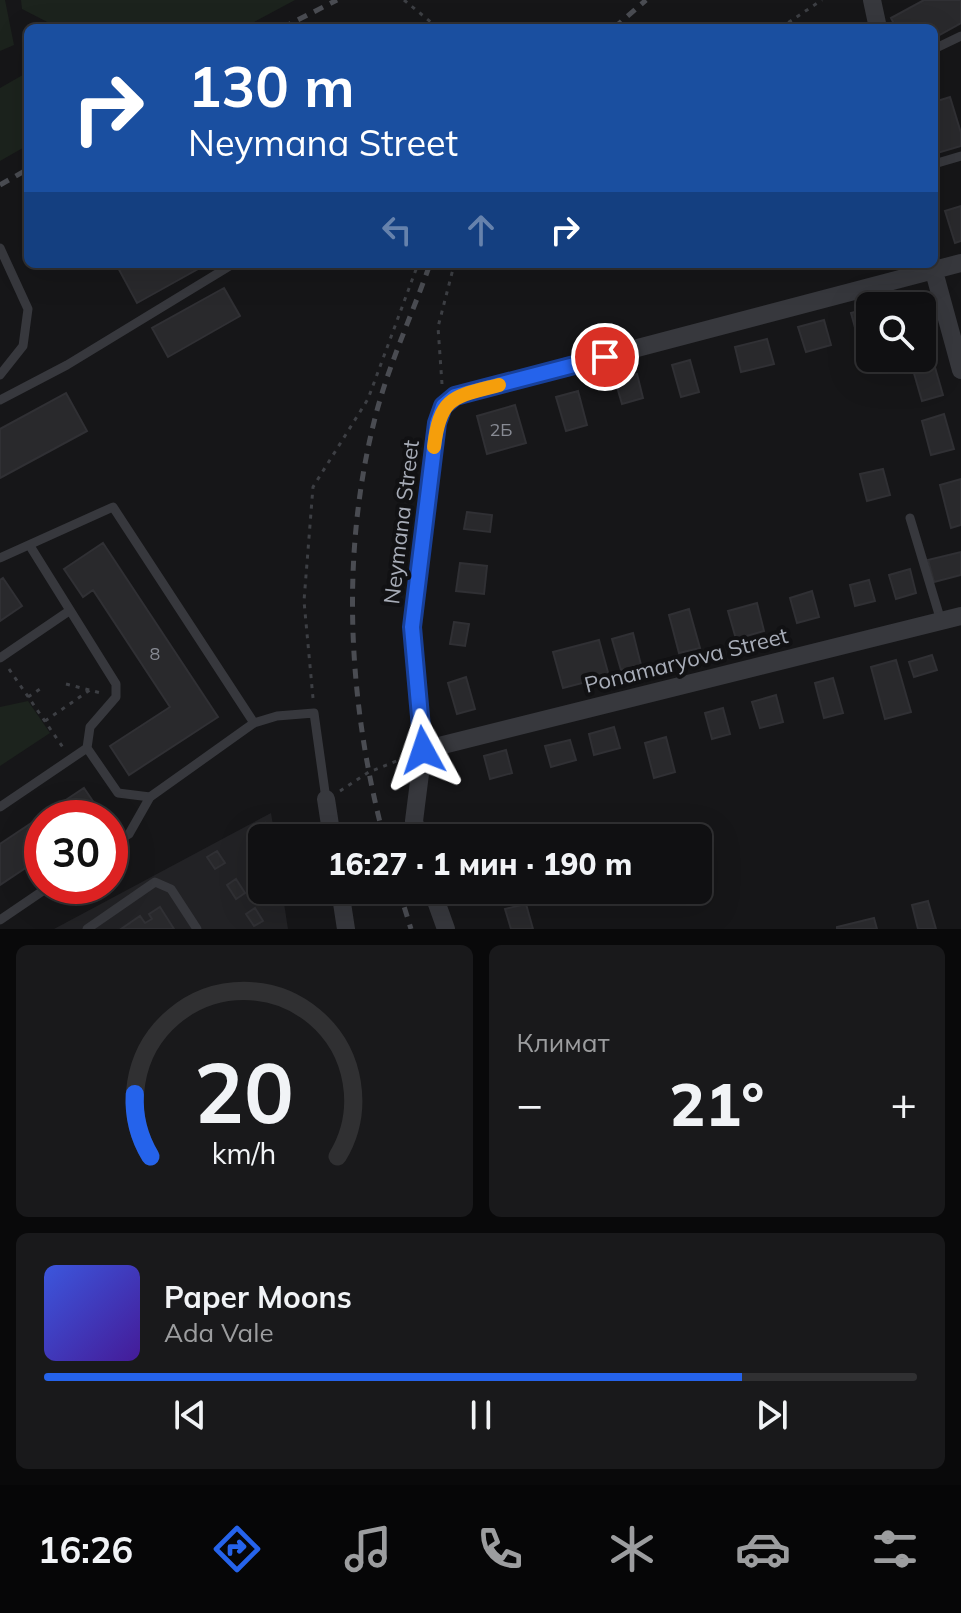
<!DOCTYPE html>
<html lang="ru">
<head>
<meta charset="utf-8">
<style>
  body { margin:0; font-family:Mulish,sans-serif; background:#19191b; color:#f1f3f6; height:100vh; display:flex; flex-direction:column; font-size:30px; white-space:nowrap }
  * { box-sizing:border-box; margin:0 }
  p { font-size:26px; color:#9c9d9f }
  .icon { flex:none; width:44px; height:44px; fill:none; stroke:currentColor; stroke-width:2; stroke-linecap:round; stroke-linejoin:round }
  .map { position:relative; height:929px; overflow:hidden }
  .side { display:flex; flex-direction:column; gap:16px; padding:16px; background:#09090a; flex:1 }
  .side>* { flex:none }
  .guide { position:absolute; left:24px; top:24px; width:914px; height:244px; border-radius:12px; box-shadow:0 8px 32px #0002,0 0 0 2px #303032; background:#1a4fa0; color:#fff; overflow:hidden }
  .tools { position:absolute; left:856px; top:292px; display:grid; gap:16px }
  .tools a { display:grid; place-items:center; width:80px; height:80px; border-radius:12px; background:#101012; box-shadow:0 8px 32px #0002,0 0 0 2px #303032; font-size:40px }
  .speed { position:absolute; left:24px; top:800px; display:flex; gap:16px; font-size:40px; font-weight:700; text-align:center }
  .speed>* { display:grid; place-content:center; width:104px; height:104px; border-radius:50%; background:#101012; box-shadow:0 8px 32px #0002,0 0 0 2px #303032; line-height:1 }
  .speed .limit { border:12px solid #d22; background:#fff; color:#111 }
  .pin { position:absolute; display:grid; place-items:center; width:68px; height:68px; color:#fff; margin:-34px; border:4px solid #fff; border-radius:50%; box-shadow:0 2px 8px #0007 }
  .me { position:absolute; width:88px; margin:-44px; rotate:355deg; stroke-linejoin:round; filter:drop-shadow(0 0 6px #0008) }
  .turn { display:flex; align-items:center; gap:28px; height:168px; padding:0 32px; font-size:36px }
  .turn .icon { width:104px; height:104px; stroke-width:2.5 }
  .turn b { display:block; font-size:56px; line-height:68px }
  .lanes { display:flex; align-items:center; height:76px; padding:0 32px; background:#0003; justify-content:center; gap:40px; direction:ltr }
  .lanes .off { opacity:.35 }
  .big { font-size:60px; font-weight:800; line-height:1.1 }
  .side .card { flex:1; display:flex; flex-direction:column; justify-content:center; gap:12px; min-width:0; padding:0 28px; border-radius:12px; background:#19191b }
  .side .dial { align-items:center; gap:0 }
  .dial svg { height:208px; overflow:visible; fill:none; stroke:#303032; stroke-width:7; stroke-linecap:round; text-anchor:middle }
  .dial text { fill:#f1f3f6; stroke:none }
  .song { display:flex; align-items:center; gap:24px }
  .cover { width:96px; height:96px; border-radius:12px; background:linear-gradient(135deg,hsl(230 70% 55%),hsl(260 70% 35%)) }
  .played { height:8px; border-radius:4px; background:linear-gradient(90deg,#2563eb 80%,#303032 80%) }
  .keys { display:flex; justify-content:space-around; direction:ltr }
  .heat { display:flex; justify-content:space-between; align-items:center; font-size:44px; direction:ltr }
  .side .tiles { flex:1; display:grid; gap:16px; grid-template-columns:1fr 1fr }
  .card:last-child { grid-column:span 2 }
  .trip { position:absolute; left:248px; top:824px; width:464px; height:80px; border-radius:12px; background:#101012; box-shadow:0 8px 32px #0002,0 0 0 2px #303032; font-weight:800; line-height:80px; text-align:center }
  .tabs { display:flex; height:128px; justify-content:space-around; align-items:center; background:#060607; color:#9c9d9f }
  .tabs .icon { width:56px; height:56px }
  .tabs .on { color:#2563eb }
  .tabs b { font-size:36px; color:#f1f3f6 }
  .map>svg:first-child { display:block }
  .built { fill:#222225 }
  .green { fill:#1c231d }
  .building { fill:#29292c; stroke:#303034; stroke-width:2 }
  .lines { fill:none; stroke-linecap:round; stroke-linejoin:round }
  .path { stroke:#3d3f44; stroke-width:3; stroke-dasharray:4 6; stroke-linecap:butt }
  .lane { stroke:#37383d; stroke-width:9 }
  .street { stroke:#37383d; stroke-width:18 }
  .rail { stroke:#4a4c52; stroke-width:5; stroke-dasharray:10 8; stroke-linecap:butt }
  .route-casing { stroke:#184099; stroke-width:20 }
  .route { stroke:#2563eb; stroke-width:14 }
  .slow { stroke:#f59e0b; stroke-width:14 }
  .labels { text-anchor:middle; dominant-baseline:central; stroke-width:8; stroke-linejoin:round; paint-order:stroke }
  .number-label { font-size:18px; fill:#888b94 }
  .street-label { font-size:22px; fill:#a8adb8; stroke:#111113 }
</style>
</head>
<body>
<div class="map">
<svg width="961" height="929" viewBox="0 0 961 929">
  <rect width="100%" height="100%" fill="#161618"/>
  <!-- built -->
  <path class="built" d="M 271,813 L 275,838 L 262,838 L 262,890 L 282,890 L 288,929 L 54,929 Z"/>
  <!-- green -->
  <path class="green" d="M 0,0 L 5,0 L 14,45 L 0,51 Z
    M 21,0 L 295,0 L 243,28 L 59,28 L 22,9 Z
    M 28,72 L 28,145 L 0,161 L 0,88 Z
    M 28,701 L 50,733 L 0,766 L 0,707 Z"/>
  <!-- building -->
  <path class="building" d="M 924,0 L 961,0 L 961,23 L 934,38 L 934,28 L 896,28 L 891,18 Z
    M 950,97 L 961,133 L 961,146 L 934,154 L 934,102 Z
    M 961,206 L 961,241 L 955,243 L 945,211 Z
    M 116,264 L 207,264 L 137,303 Z
    M 224,288 L 240,316 L 168,357 L 152,328 Z
    M 905,299 L 907,306 L 878,306 Z
    M 870,308 L 870,339 L 859,342 L 851,313 Z
    M 824,320 L 831,345 L 806,352 L 798,327 Z
    M 767,339 L 774,364 L 741,372 L 735,347 Z
    M 932,357 L 943,395 L 922,401 L 911,363 Z
    M 690,360 L 699,392 L 681,397 L 672,365 Z
    M 637,374 L 643,398 L 622,404 L 615,380 Z
    M 578,391 L 587,425 L 566,431 L 556,397 Z
    M 66,393 L 87,431 L 0,478 L 0,429 Z
    M 515,405 L 526,443 L 487,454 L 477,416 Z
    M 944,414 L 954,449 L 931,455 L 922,421 Z
    M 883,469 L 890,495 L 867,501 L 860,474 Z
    M 961,479 L 961,525 L 951,528 L 940,485 Z
    M 467,512 L 492,515 L 490,532 L 464,529 Z
    M 103,543 L 218,717 L 129,775 L 110,746 L 170,707 L 93,590 L 83,597 L 64,569 Z
    M 961,552 L 961,575 L 934,582 L 928,560 Z
    M 460,563 L 487,566 L 484,594 L 456,591 Z
    M 910,569 L 916,593 L 896,599 L 889,575 Z
    M 3,578 L 22,606 L 0,621 L 0,580 Z
    M 869,580 L 875,601 L 855,606 L 850,585 Z
    M 812,591 L 819,617 L 797,623 L 790,598 Z
    M 757,603 L 764,631 L 736,639 L 728,611 Z
    M 689,609 L 700,648 L 679,653 L 669,615 Z
    M 454,622 L 469,624 L 465,646 L 450,644 Z
    M 633,633 L 641,665 L 621,670 L 612,639 Z
    M 599,640 L 609,676 L 563,688 L 553,652 Z
    M 932,655 L 937,670 L 914,677 L 909,662 Z
    M 896,660 L 911,712 L 885,719 L 871,667 Z
    M 466,677 L 475,709 L 457,714 L 448,683 Z
    M 833,678 L 843,713 L 824,718 L 815,683 Z
    M 776,695 L 783,722 L 760,728 L 752,702 Z
    M 723,708 L 730,734 L 712,739 L 705,713 Z
    M 614,727 L 620,748 L 594,755 L 589,734 Z
    M 666,737 L 675,772 L 654,778 L 645,743 Z
    M 570,740 L 576,760 L 551,767 L 545,746 Z
    M 506,750 L 512,773 L 490,779 L 484,756 Z
    M 84,788 L 103,816 L 42,818 L 42,857 L 0,885 L 0,844 Z
    M 265,823 L 273,837 L 262,838 L 262,841 L 255,829 Z
    M 217,851 L 225,863 L 215,869 L 207,857 Z
    M 236,879 L 245,893 L 236,899 L 227,885 Z
    M 928,901 L 936,929 L 918,929 L 912,905 Z
    M 526,904 L 533,929 L 511,929 L 505,909 Z
    M 160,907 L 174,929 L 121,929 L 140,916 L 145,923 L 152,919 L 149,914 Z
    M 255,908 L 263,921 L 254,926 L 246,914 Z
    M 874,918 L 877,929 L 837,929 L 837,927 Z"/>
  <g class="lines">
    <!-- path -->
    <path class="path" d="M 404,0 L 438,28
      M 780,28 L 822,0
      M 442,384 L 438,327 L 453,269 L 458,264
      M 9,669 L 64,749
      M 66,684 L 101,693
      M 28,697 L 40,689
      M 313,698 L 304,601 L 313,487 L 368,399 L 418,264
      M 45,721 L 90,690
      M 340,791 L 369,772 L 404,758"/>
    <!-- lane -->
    <path class="lane" d="M 934,49 L 961,36
      M 934,164 L 961,156
      M 0,248 L 28,309 L 23,346 L 0,375
      M 0,400 L 67,365 L 233,264
      M 910,518 L 941,621
      M 0,558 L 113,507 L 254,723
      M 0,658 L 69,611
      M 87,748 L 118,793 L 150,797
      M 0,807 L 87,748 L 90,727 L 116,697 L 116,684 L 30,546
      M 110,846 L 129,834 L 150,797 L 254,723 L 277,716 L 314,713 L 326,799
      M 0,920 L 50,886
      M 87,929 L 155,882 L 171,889 L 197,929"/>
    <!-- street -->
    <path class="street" d="M 872,0 L 878,28
      M 932,264 L 961,370
      M 423,750 L 961,616
      M 326,799 L 332,838
      M 419,838 L 414,821 L 423,750 L 412,627 L 437,423 L 443,406 L 455,396 L 961,263
      M 340,890 L 346,929
      M 432,890 L 446,929"/>
    <!-- rail -->
    <path class="rail" d="M 282,28 L 337,0
      M 614,28 L 646,0
      M 0,185 L 28,169
      M 384,838 C 348,702 340,555 375,418 C 388,366 412,315 430,264
      M 399,890 L 411,929"/>
  </g>
  <g class="lines">
    <defs>
      <path id="route" d="M 423,750 L 412,627 L 437,423 L 443,406 L 455,396 L 605,357"/>
    </defs>
    <!-- route casing -->
    <use href="#route" class="route-casing"/>
    <!-- route -->
    <use href="#route" class="route"/>
    <!-- slow -->
    <path class="slow" d="M 434,447 C 440,396 453,397 499,385"/>
  </g>
  <g class="labels">
    <!-- number labels -->
    <g class="number-label">
      <text x="501" y="429">2Б</text>
      <text x="155" y="653">8</text>
    </g>
    <!-- street labels -->
    <g class="street-label">
      <text transform="translate(401 522) rotate(-83)">Neymana Street</text>
      <text transform="translate(686 660) rotate(-14)">Ponamaryova Street</text>
    </g>
  </g>
</svg>
<div class="tools">
<a><svg class="icon" aria-label="search" viewBox="0 0 24 24"><circle cx="10" cy="10" r="6"/><path d="M15 15l6 6"/></svg></a>
</div>
<div class="speed"><div class="limit">30</div></div>
<div class="pin" style="left:605px;top:357px;background:#d93025"><svg class="icon" aria-label="arrive" viewBox="0 0 24 24"><path d="M6 21V4h12l-3 4 3 4H6"/></svg></div>
<svg class="me" style="left:423px;top:750px" viewBox="-20 -20 40 40"><path d="M0-17L14 15 0 8-14 15z" fill="#2563eb" stroke="#fff" stroke-width="4"/></svg>
<div class="trip">16:27 · 1 мин · 190 m</div>
<div class="guide">
<div class="turn"><svg class="icon" aria-label="right" viewBox="0 0 24 24"><path d="M7 20v-9h11M14 6l5 5-5 5"/></svg><div><b>130 m</b>Neymana Street</div></div>
<div class="lanes"><svg class="icon off" aria-label="left" viewBox="0 0 24 24"><path d="M17 20v-9H6M10 6l-5 5 5 5"/></svg><svg class="icon off" aria-label="ahead" viewBox="0 0 24 24"><path d="M12 20V5M6 11l6-6 6 6"/></svg><svg class="icon" aria-label="right" viewBox="0 0 24 24"><path d="M7 20v-9h11M14 6l5 5-5 5"/></svg></div>
</div>
</div>
<section class="side">
<div class="tiles">
<div class="card dial"><svg viewBox="0 0 100 80">
<path d="M14 69A42 42 0 1 1 86 69"/>
<path d="M14 69A42 42 0 0 1 8 45" stroke="#2563eb"/>
<text x="50" y="56" font-size="32" font-weight="700">20</text>
<text x="50" y="72" font-size="11">km/h</text>
</svg></div>
<div class="card"><p>Климат</p>
<div class="heat"><a>−</a><b class="big">21°</b><a>+</a></div>
</div>
<div class="card">
<div class="song"><i class="cover"></i><div><b>Paper Moons</b><p>Ada Vale</p></div></div>
<div class="played"></div>
<div class="keys"><svg class="icon" aria-label="previous" viewBox="0 0 24 24"><path d="M18 5L8 12l10 7zM5 5v14"/></svg><svg class="icon" aria-label="pause" viewBox="0 0 24 24"><path d="M8 5v14M16 5v14"/></svg><svg class="icon" aria-label="next" viewBox="0 0 24 24"><path d="M6 5l10 7-10 7zM19 5v14"/></svg></div>
</div>
</div>
</section>
<nav class="tabs">
<b>16:26</b>
<svg class="icon on" aria-label="directions" viewBox="0 0 24 24"><path d="M12 3l9 9-9 9-9-9zM9 14v-3h6M13 9l2 2-2 2"/></svg>
<svg class="icon" aria-label="music" viewBox="0 0 24 24"><path d="M9 18V5l10-2v13"/><circle cx="6" cy="18" r="3"/><circle cx="16" cy="16" r="3"/></svg>
<svg class="icon" aria-label="phone" viewBox="0 0 24 24"><path d="M5 4h4l2 5-3 2q2 4 5 5l2-3 5 2v4C11 20 4 13 5 4z"/></svg>
<svg class="icon" aria-label="climate" viewBox="0 0 24 24"><path d="M12 3v18M4 7l16 10M4 17L20 7"/></svg>
<svg class="icon" aria-label="car" viewBox="0 0 24 24"><path d="M5 17H2v-5l4-1 3-4h7l3 4 3 1v5h-3M9 17h6M6 11h13"/><circle cx="7" cy="17" r="2"/><circle cx="17" cy="17" r="2"/></svg>
<svg class="icon" aria-label="filters" viewBox="0 0 24 24"><path d="M4 7h16M4 17h16"/><circle cx="9" cy="7" r="2"/><circle cx="15" cy="17" r="2"/></svg>
</nav>
</body>
</html>
